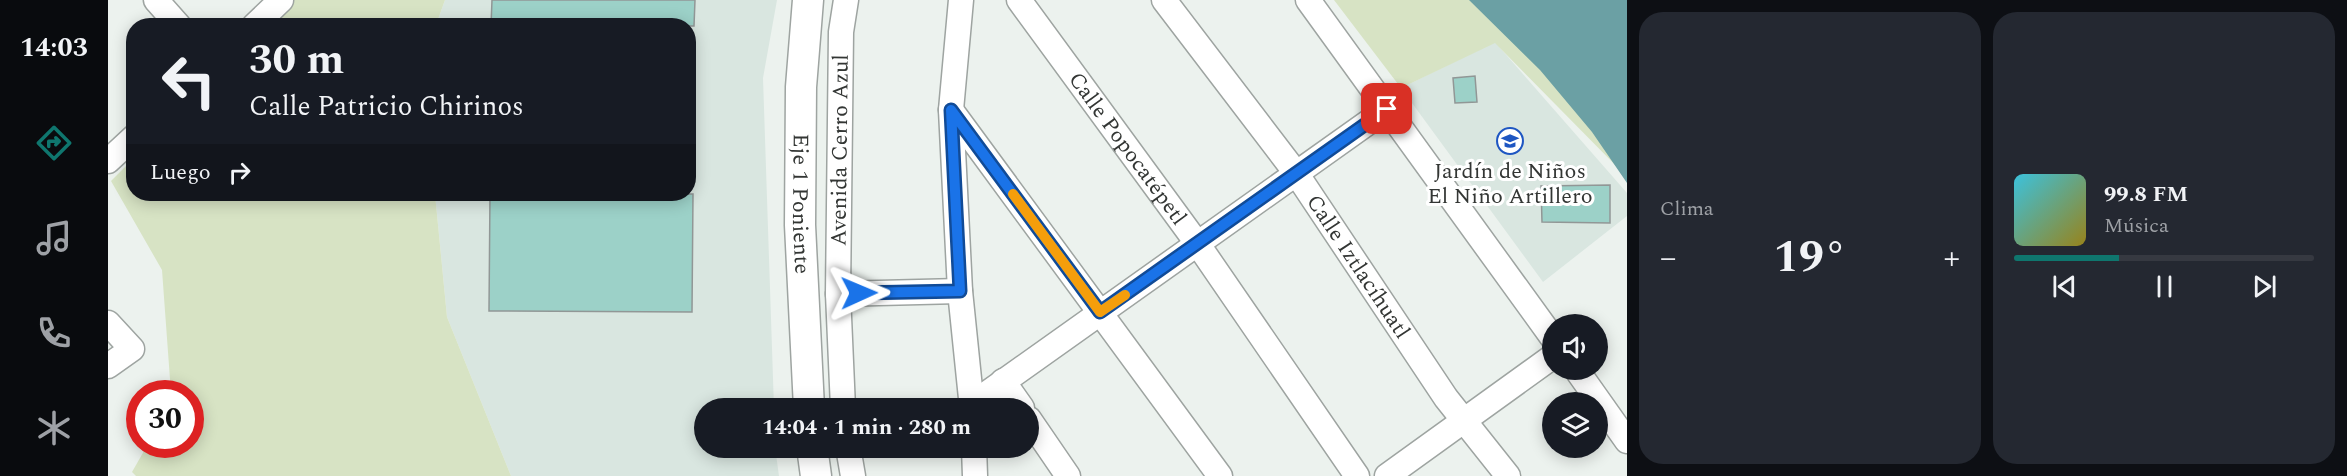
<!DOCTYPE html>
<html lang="es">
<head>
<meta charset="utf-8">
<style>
  body { margin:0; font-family:Spectral,serif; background:#242831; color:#f1f3f6; height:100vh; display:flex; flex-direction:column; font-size:22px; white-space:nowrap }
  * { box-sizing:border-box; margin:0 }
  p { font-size:20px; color:#9ea1a6 }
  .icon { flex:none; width:33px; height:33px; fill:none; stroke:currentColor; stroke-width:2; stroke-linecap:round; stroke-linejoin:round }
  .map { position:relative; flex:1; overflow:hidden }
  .sheet { display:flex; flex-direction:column; gap:12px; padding:12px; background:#0d0f14; width:720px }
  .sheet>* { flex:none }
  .guide { position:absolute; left:18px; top:18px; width:570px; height:183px; border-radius:24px; box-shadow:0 3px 15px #0003; background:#171b24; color:#f1f3f6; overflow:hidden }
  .buttons { position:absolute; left:1434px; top:314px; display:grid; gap:12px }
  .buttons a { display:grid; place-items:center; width:66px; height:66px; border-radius:50%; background:#171b24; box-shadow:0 3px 15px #0003; font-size:30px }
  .speed { position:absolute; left:18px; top:380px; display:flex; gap:12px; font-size:30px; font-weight:700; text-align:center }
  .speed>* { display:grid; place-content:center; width:78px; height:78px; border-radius:50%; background:#171b24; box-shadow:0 3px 15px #0003; line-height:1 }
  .speed .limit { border:9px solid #d22; background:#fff; color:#111 }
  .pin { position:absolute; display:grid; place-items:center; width:51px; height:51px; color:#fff; margin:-26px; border-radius:12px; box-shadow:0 3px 9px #0006 }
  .me { position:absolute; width:66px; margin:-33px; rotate:89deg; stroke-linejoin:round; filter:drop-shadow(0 0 4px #0008) }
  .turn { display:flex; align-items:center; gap:21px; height:126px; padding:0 24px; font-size:27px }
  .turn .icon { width:78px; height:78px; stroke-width:2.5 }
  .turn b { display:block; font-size:42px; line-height:51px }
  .then { display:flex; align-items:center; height:57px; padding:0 24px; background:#0003; gap:12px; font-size:22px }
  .big { font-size:45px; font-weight:700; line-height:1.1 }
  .sheet .card { flex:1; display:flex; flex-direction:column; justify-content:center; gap:9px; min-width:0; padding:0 21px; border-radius:24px; background:#242831 }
  .song { display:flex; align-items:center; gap:18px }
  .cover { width:72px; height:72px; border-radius:9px; background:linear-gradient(135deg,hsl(190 70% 55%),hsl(50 70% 35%)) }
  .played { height:6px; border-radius:3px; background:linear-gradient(90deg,#0f766e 35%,#363941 35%) }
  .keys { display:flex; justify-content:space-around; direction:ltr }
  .heat { display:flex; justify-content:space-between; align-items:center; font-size:33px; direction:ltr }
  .sheet .tiles { flex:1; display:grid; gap:12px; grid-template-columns:repeat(2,1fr) }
  .trip { position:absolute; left:586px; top:398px; width:345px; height:60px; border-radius:30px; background:#171b24; box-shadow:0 3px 15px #0003; font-weight:700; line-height:60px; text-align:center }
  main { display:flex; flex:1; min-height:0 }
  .tab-bar { display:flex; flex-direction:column; width:108px; justify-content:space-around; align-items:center; background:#090b0e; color:#9ea1a6 }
  .tab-bar .icon { width:42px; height:42px }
  .tab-bar .on { color:#0f766e }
  .tab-bar b { font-size:27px; color:#f1f3f6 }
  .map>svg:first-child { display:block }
  .built { fill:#d9e6e0 }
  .green { fill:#d7e3c4 }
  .water { fill:#6ba0a4 }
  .building { fill:#9cd1c8; stroke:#919796; stroke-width:1.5 }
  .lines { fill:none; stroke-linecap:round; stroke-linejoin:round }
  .minor-casing { stroke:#9ea4a1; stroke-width:27 }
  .major-casing { stroke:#9ea4a1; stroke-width:33 }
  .minor { stroke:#fff; stroke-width:24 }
  .major { stroke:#fff; stroke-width:30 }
  .route-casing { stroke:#114b97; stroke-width:15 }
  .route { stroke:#1a73e8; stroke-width:10 }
  .slow { stroke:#f59e0b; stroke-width:10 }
  .labels { text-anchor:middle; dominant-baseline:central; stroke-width:6; stroke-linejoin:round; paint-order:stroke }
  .street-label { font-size:22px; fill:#333634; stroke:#fff }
  .poi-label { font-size:22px; fill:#333634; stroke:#fff }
</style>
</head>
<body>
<main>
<nav class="tab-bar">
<b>14:03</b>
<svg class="icon on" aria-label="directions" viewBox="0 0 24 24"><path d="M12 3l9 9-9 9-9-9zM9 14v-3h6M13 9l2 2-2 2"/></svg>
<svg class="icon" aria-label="music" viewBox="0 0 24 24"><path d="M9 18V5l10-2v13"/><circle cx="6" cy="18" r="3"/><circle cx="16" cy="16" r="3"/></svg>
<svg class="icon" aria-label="phone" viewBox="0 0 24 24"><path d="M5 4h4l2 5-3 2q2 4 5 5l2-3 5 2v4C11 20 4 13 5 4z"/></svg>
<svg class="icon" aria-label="climate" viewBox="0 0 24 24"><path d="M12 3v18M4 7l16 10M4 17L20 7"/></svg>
</nav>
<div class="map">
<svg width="1519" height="476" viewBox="0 0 1519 476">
  <rect width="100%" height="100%" fill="#ecf2ee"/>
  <!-- built -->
  <path class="built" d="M 337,0 L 669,0 L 655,78 L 666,408 L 597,408 L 597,447 L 667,447 L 671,476 L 403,476 L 339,317 L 327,194 L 580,194 L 580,26 L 328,25 Z
    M 1387,42 L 1519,193 L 1519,216 L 1435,282 L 1293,88 Z"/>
  <!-- green -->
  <path class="green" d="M 186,0 L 337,0 L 328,25 L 160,26 Z
    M 1226,0 L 1519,0 L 1519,177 L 1387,43 L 1293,88 Z
    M 25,159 L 26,194 L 327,194 L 339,317 L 403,476 L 28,476 L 24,472 L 40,444 L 82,444 L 82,393 L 63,393 L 54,270 L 3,181 Z"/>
  <!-- water -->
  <path class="water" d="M 1361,0 L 1519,0 L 1519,183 L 1484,132 L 1432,70 Z"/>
  <!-- building -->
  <path class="building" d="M 384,0 L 587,0 L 586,26 L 383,26 Z
    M 1367,76 L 1369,102 L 1347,103 L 1345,78 Z
    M 1502,185 L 1502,223 L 1434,222 L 1433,186 Z
    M 382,194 L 585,194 L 584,312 L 381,311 Z"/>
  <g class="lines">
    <defs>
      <g id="minor">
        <path d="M 48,0 L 71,26"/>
        <path d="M 853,0 L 843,110 L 852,291 L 864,408"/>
        <path id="s1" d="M 911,0 L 1089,243 L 1249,476"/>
        <path id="s2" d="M 1056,0 L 1188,173 L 1338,398 L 1400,476"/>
        <path d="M 1200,0 L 1444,337"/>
        <path d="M 146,26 L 173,0"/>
        <path d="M 843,110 L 1112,476"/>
        <path d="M 0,161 L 26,137"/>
        <path d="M 730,294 L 852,291"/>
        <path d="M 0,323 L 24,349 L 0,366"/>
        <path d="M 1468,369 L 1519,441"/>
        <path d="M 895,381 L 914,408"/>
        <path d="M 864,404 L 1279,109"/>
        <path id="s3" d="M 735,408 L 730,294 L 733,32 L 738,0"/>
        <path d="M 921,419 L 960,476"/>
        <path d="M 740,447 L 745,476"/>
        <path d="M 866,447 L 867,476"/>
        <path d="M 1279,476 L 1444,357"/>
      </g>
      <g id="major">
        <path id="s4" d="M 700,0 L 693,87 L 692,225 L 701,408"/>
        <path d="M 704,447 L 708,476"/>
      </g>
    </defs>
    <!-- minor casing -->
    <use href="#minor" class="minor-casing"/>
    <!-- major casing -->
    <use href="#major" class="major-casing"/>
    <!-- minor -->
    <use href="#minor" class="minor"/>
    <!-- major -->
    <use href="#major" class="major"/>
  </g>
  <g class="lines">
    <defs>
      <path id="route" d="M 751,293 L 852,291 L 843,110 L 992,312 L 1279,109"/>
    </defs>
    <!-- route casing -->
    <use href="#route" class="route-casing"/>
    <!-- route -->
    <use href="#route" class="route"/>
    <!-- slow -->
    <path class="slow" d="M 905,194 L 992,312 L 1017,295"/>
  </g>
  <!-- icons -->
  <defs>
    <symbol id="school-ring" viewBox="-11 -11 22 22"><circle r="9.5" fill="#fff" stroke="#1e56c2" stroke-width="1.5"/><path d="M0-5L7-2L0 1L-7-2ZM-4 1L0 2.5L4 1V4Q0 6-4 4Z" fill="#1e56c2"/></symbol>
  </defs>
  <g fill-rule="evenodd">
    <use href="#school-ring" x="1387" y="126" width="30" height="30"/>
  </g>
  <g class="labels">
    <!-- street labels -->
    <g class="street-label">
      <text stroke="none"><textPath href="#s1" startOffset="184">Calle Popocatépetl</textPath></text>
      <text stroke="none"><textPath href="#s3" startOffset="258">Avenida Cerro Azul</textPath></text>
      <text stroke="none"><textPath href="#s4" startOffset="204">Eje 1 Poniente</textPath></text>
      <text stroke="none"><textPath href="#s2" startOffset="330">Calle Iztlacíhuatl</textPath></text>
    </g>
    <!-- poi labels -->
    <g class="poi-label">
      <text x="1402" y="171">Jardín de Niños<tspan x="1402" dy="25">El Niño Artillero</tspan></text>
    </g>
  </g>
</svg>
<div class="buttons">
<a><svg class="icon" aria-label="sound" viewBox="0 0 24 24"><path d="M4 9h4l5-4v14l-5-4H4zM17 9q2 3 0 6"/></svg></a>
<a><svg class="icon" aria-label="layers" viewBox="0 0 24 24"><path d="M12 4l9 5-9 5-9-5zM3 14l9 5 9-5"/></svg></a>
</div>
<div class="speed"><div class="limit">30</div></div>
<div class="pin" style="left:1279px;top:109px;background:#d93025"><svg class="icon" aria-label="arrive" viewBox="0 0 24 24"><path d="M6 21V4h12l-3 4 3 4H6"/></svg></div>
<svg class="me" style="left:751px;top:293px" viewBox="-20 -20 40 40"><path d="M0-17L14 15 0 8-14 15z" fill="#1a73e8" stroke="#fff" stroke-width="4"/></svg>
<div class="trip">14:04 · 1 min · 280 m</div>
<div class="guide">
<div class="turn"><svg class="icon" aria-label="left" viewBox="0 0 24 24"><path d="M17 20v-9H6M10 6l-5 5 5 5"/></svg><div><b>30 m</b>Calle Patricio Chirinos</div></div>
<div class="then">Luego<svg class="icon" aria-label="right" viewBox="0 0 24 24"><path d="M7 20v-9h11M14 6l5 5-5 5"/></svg></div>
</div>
</div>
<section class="sheet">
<div class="tiles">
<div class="card"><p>Clima</p>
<div class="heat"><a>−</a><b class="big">19°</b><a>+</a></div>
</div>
<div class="card">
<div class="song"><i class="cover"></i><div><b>99.8 FM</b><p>Música</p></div></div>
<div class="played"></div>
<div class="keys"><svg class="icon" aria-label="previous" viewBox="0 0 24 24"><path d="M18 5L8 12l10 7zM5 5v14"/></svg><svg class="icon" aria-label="pause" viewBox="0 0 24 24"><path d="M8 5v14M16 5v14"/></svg><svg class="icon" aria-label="next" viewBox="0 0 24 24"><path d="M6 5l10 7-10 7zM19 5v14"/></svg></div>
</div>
</div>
</section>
</main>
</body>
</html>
